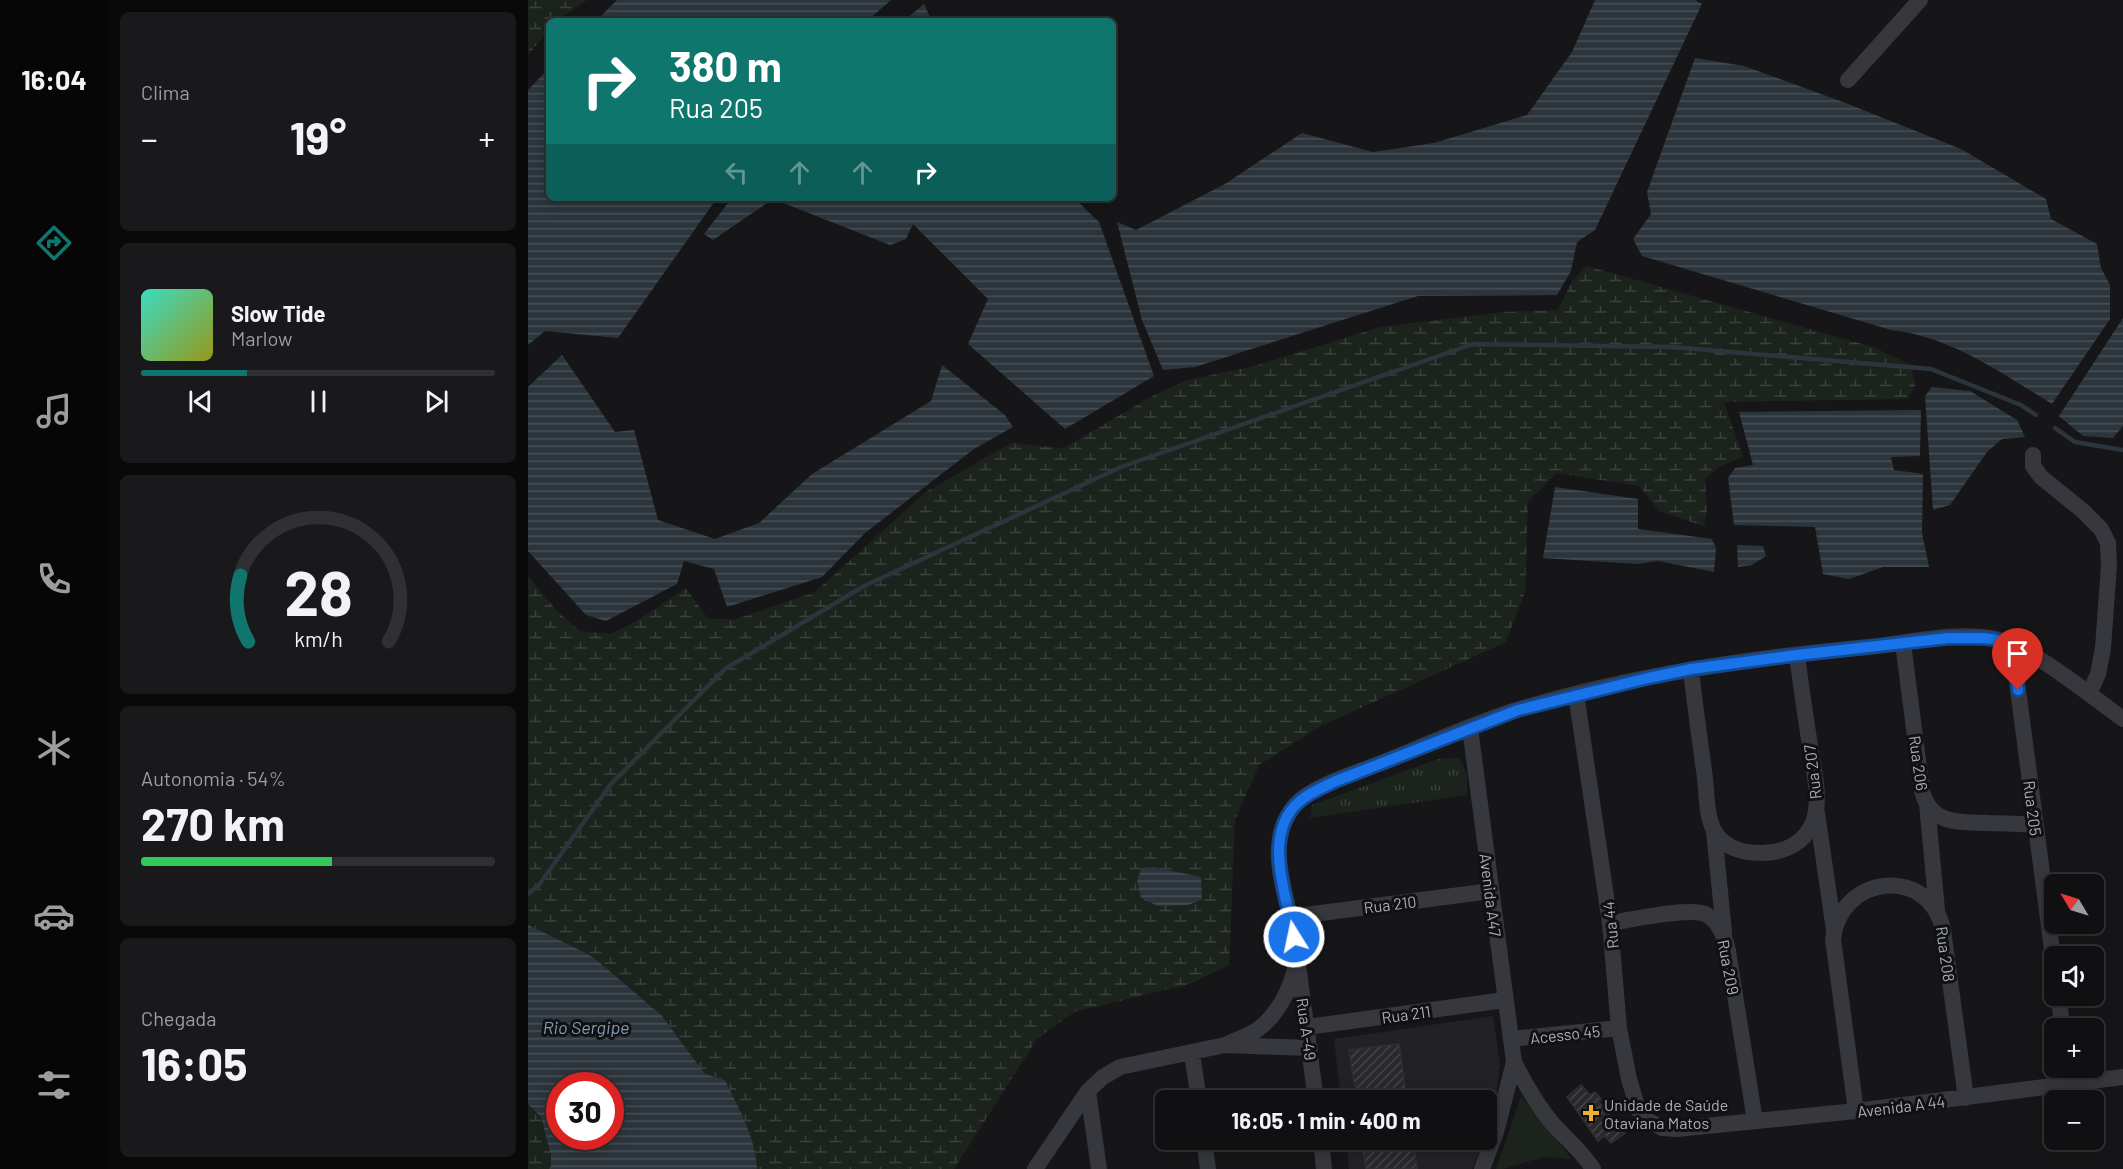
<!DOCTYPE html>
<html lang="pt">
<head>
<meta charset="utf-8">
<style>
  body { margin:0; font-family:Barlow,sans-serif; background:#19191b; color:#f1f3f6; height:100vh; display:flex; flex-direction:column; font-size:22px; white-space:nowrap }
  * { box-sizing:border-box; margin:0 }
  p { font-size:20px; color:#9c9d9f }
  .icon { flex:none; width:33px; height:33px; fill:none; stroke:currentColor; stroke-width:2; stroke-linecap:round; stroke-linejoin:round }
  .map { position:relative; flex:1; overflow:hidden }
  .side { display:flex; flex-direction:column; gap:12px; padding:12px; background:#09090a; width:420px }
  .side>* { flex:none }
  .hud { position:absolute; left:18px; top:18px; width:570px; height:183px; border-radius:9px; box-shadow:0 3px 15px #0003,0 0 0 2px #303032; background:#0f766e; color:#fff; overflow:hidden }
  .needle { width:39px; rotate:308deg }
  .buttons { position:absolute; left:1516px; top:874px; display:grid; gap:12px }
  .buttons a { display:grid; place-items:center; width:60px; height:60px; border-radius:9px; background:#101012; box-shadow:0 3px 15px #0003,0 0 0 2px #303032; font-size:30px }
  .speed { position:absolute; left:18px; top:1072px; display:flex; gap:12px; font-size:30px; font-weight:700; text-align:center }
  .speed>* { display:grid; place-content:center; width:78px; height:78px; border-radius:50%; background:#101012; box-shadow:0 3px 15px #0003,0 0 0 2px #303032; line-height:1 }
  .speed .limit { border:9px solid #d22; background:#fff; color:#111 }
  .pin { position:absolute; display:grid; place-items:center; width:51px; height:51px; color:#fff; margin:-62px -26px; border-radius:50% 50% 50% 0; rotate:-45deg; box-shadow:0 0 6px #0007 }
  .pin .icon { rotate:45deg }
  .me { position:absolute; width:66px; margin:-33px; rotate:350deg; stroke-linejoin:round; filter:drop-shadow(0 0 4px #0008) }
  .turn { display:flex; align-items:center; gap:21px; height:126px; padding:0 24px; font-size:27px }
  .turn .icon { width:78px; height:78px; stroke-width:2.5 }
  .turn b { display:block; font-size:42px; line-height:51px }
  .lanes { display:flex; align-items:center; height:57px; padding:0 24px; background:#0003; justify-content:center; gap:30px; direction:ltr }
  .lanes .off { opacity:.35 }
  .big { font-size:45px; font-weight:700; line-height:1.1 }
  .side .tile { flex:1; display:flex; flex-direction:column; justify-content:center; gap:9px; min-width:0; padding:0 21px; border-radius:9px; background:#19191b }
  .side .dial { align-items:center; gap:0 }
  .dial svg { height:156px; overflow:visible; fill:none; stroke:#303032; stroke-width:7; stroke-linecap:round; text-anchor:middle }
  .dial text { fill:#f1f3f6; stroke:none }
  .song { display:flex; align-items:center; gap:18px }
  .cover { width:72px; height:72px; border-radius:9px; background:linear-gradient(135deg,hsl(170 70% 55%),hsl(60 70% 35%)) }
  .played { height:6px; border-radius:3px; background:linear-gradient(90deg,#0f766e 30%,#303032 30%) }
  .keys { display:flex; justify-content:space-around; direction:ltr }
  .heat { display:flex; justify-content:space-between; align-items:center; font-size:33px; direction:ltr }
  .charge { height:9px; border-radius:4px; background:linear-gradient(90deg,#34c759 54%,#303032 0) }
  .trip { position:absolute; left:627px; top:1090px; width:342px; height:60px; border-radius:9px; background:#101012; box-shadow:0 3px 15px #0003,0 0 0 2px #303032; font-weight:700; line-height:60px; text-align:center }
  main { display:flex; flex:1; min-height:0 }
  .tabs { display:flex; flex-direction:column; width:108px; justify-content:space-around; align-items:center; background:#060607; color:#9c9d9f }
  .tabs .icon { width:42px; height:42px }
  .tabs .current { color:#0f766e }
  .tabs b { font-size:27px; color:#f1f3f6 }
  .map>svg:first-child { display:block }
  .built { fill:#222225 }
  .grass { fill:#1c231d }
  .wetland { fill:url(#wetland-marsh) }
  .park { fill:url(#park-tufts) }
  .water { fill:url(#water-rules); fill-rule:evenodd }
  .lines { fill:none; stroke-linecap:round; stroke-linejoin:round }
  .stream { stroke:#2c353c; stroke-width:4.5 }
  .building { fill:url(#building-hatch); stroke:#303034; stroke-width:1.5 }
  .street { stroke:#37383d; stroke-width:16 }
  .route-casing { stroke:#114b97; stroke-width:15 }
  .route { stroke:#1a73e8; stroke-width:10 }
  .poi-dot { fill:#f2b134; stroke:#111113; stroke-width:2 }
  .labels { text-anchor:middle; dominant-baseline:central; stroke-width:6; stroke-linejoin:round; paint-order:stroke }
  .street-label { font-size:16px; fill:#a8adb8; stroke:#111113 }
  .poi-label { font-size:16px; fill:#a8adb8; stroke:#111113; text-anchor:start }
  .water-label { font-size:18px; font-style:italic; fill:#7f9bb3; stroke:#111113 }
</style>
</head>
<body>
<main>
<nav class="tabs">
<b>16:04</b>
<svg class="icon current" aria-label="directions" viewBox="0 0 24 24"><path d="M12 3l9 9-9 9-9-9zM9 14v-3h6M13 9l2 2-2 2"/></svg>
<svg class="icon" aria-label="music" viewBox="0 0 24 24"><path d="M9 18V5l10-2v13"/><circle cx="6" cy="18" r="3"/><circle cx="16" cy="16" r="3"/></svg>
<svg class="icon" aria-label="phone" viewBox="0 0 24 24"><path d="M5 4h4l2 5-3 2q2 4 5 5l2-3 5 2v4C11 20 4 13 5 4z"/></svg>
<svg class="icon" aria-label="climate" viewBox="0 0 24 24"><path d="M12 3v18M4 7l16 10M4 17L20 7"/></svg>
<svg class="icon" aria-label="car" viewBox="0 0 24 24"><path d="M5 17H2v-5l4-1 3-4h7l3 4 3 1v5h-3M9 17h6M6 11h13"/><circle cx="7" cy="17" r="2"/><circle cx="17" cy="17" r="2"/></svg>
<svg class="icon" aria-label="filters" viewBox="0 0 24 24"><path d="M4 7h16M4 17h16"/><circle cx="9" cy="7" r="2"/><circle cx="15" cy="17" r="2"/></svg>
</nav>
<section class="side">
<div class="tile"><p>Clima</p>
<div class="heat"><a>−</a><b class="big">19°</b><a>+</a></div>
</div>
<div class="tile">
<div class="song"><i class="cover"></i><div><b>Slow Tide</b><p>Marlow</p></div></div>
<div class="played"></div>
<div class="keys"><svg class="icon" aria-label="previous" viewBox="0 0 24 24"><path d="M18 5L8 12l10 7zM5 5v14"/></svg><svg class="icon" aria-label="pause" viewBox="0 0 24 24"><path d="M8 5v14M16 5v14"/></svg><svg class="icon" aria-label="next" viewBox="0 0 24 24"><path d="M6 5l10 7-10 7zM19 5v14"/></svg></div>
</div>
<div class="tile dial"><svg viewBox="0 0 100 80">
<path d="M14 69A42 42 0 1 1 86 69"/>
<path d="M14 69A42 42 0 0 1 10 35" stroke="#0f766e"/>
<text x="50" y="56" font-size="32" font-weight="700">28</text>
<text x="50" y="72" font-size="11">km/h</text>
</svg></div>
<div class="tile"><p>Autonomia · 54%</p><b class="big">270 km</b><div class="charge"></div></div>
<div class="tile"><p>Chegada</p><b class="big">16:05</b></div>
</section>
<div class="map">
<svg width="1595" height="1169" viewBox="0 0 1595 1169">
  <defs>
    <pattern id="wetland-marsh" width="20" height="14" patternUnits="userSpaceOnUse" patternTransform="scale(1.5)"><rect width="20" height="14" fill="#1c231d"/><path d="M1 5h8M5 5V1M11 12h8M15 12V8" fill="none" stroke="#3a403c"/></pattern>
    <pattern id="park-tufts" width="24" height="20" patternUnits="userSpaceOnUse" patternTransform="scale(1.5)"><rect width="24" height="20" fill="#1c231d"/><path d="M3 7l-1-3M5 7V3M7 7l1-3M15 17l-1-3M17 17v-4M19 17l1-3" fill="none" stroke="#3a403c"/></pattern>
    <pattern id="water-rules" width="6" height="5" patternUnits="userSpaceOnUse" patternTransform="scale(1.5)"><rect width="6" height="5" fill="#2c353c"/><path d="M0 2.5h6" fill="none" stroke="#485056"/></pattern>
    <pattern id="building-hatch" width="6" height="6" patternUnits="userSpaceOnUse" patternTransform="scale(1.5)"><rect width="6" height="6" fill="#29292c"/><path d="M-1 1l2-2M0 6l6-6M5 7l2-2" fill="none" stroke="#454548"/></pattern>
  </defs>
  <rect width="100%" height="100%" fill="#161618"/>
  <!-- built -->
  <path class="built" d="M 965,1016 L 972,1065 L 965,1118 L 959,1135 L 958,1101 L 813,1101 L 806,1039 Z
    M 818,1140 L 956,1140 L 944,1169 L 821,1169 Z"/>
  <!-- grass -->
  <path class="grass" d="M 993,1096 L 1044,1159 L 1016,1157 L 975,1169 L 968,1169 Z"/>
  <!-- wetland -->
  <path class="wetland" d="M 0,0 L 59,0 L 28,21 L 21,21 L 21,30 L 0,55 Z
    M 1059,266 L 1345,347 L 1383,365 L 1387,385 L 1380,399 L 1196,402 L 1215,457 L 1192,466 L 1177,479 L 1179,510 L 1176,526 L 1131,511 L 1111,486 L 1029,473 L 1000,501 L 997,592 L 978,642 L 793,726 L 731,765 L 707,820 L 701,965 L 662,984 L 546,1012 L 509,1039 L 426,1169 L 229,1169 C 228,1138 210,1107 197,1080 L 177,1074 L 134,1016 L 70,961 L 60,954 L 0,925 L 0,576 L 30,612 L 52,631 L 82,634 L 107,622 L 158,588 L 180,619 L 208,619 L 287,592 L 398,492 L 483,443 L 536,448 L 617,400 L 656,381 L 730,365 L 852,327 L 975,312 L 1030,310 L 1044,281 Z
    M 0,1104 L 13,1117 L 23,1155 L 23,1169 L 0,1169 Z"/>
  <!-- park -->
  <path class="park" d="M 932,758 L 939,775 L 939,795 L 782,818 L 784,805 L 910,759 Z"/>
  <!-- water -->
  <path class="water" d="M 89,0 L 363,0 L 339,21 L 68,21 Z
    M 1067,0 L 1167,0 L 1174,4 L 1067,230 L 1049,242 L 1043,271 L 1029,295 L 890,296 L 667,367 L 635,370 L 614,320 L 589,222 L 608,230 L 697,184 L 774,133 L 845,152 L 906,143 L 999,115 L 1044,52 Z
    M 396,4 L 404,21 L 376,21 Z
    M 1167,58 L 1216,66 L 1315,102 L 1433,149 L 1518,199 L 1523,219 L 1569,244 L 1573,268 L 1582,285 L 1582,319 L 1524,404 C 1475,374 1422,336 1363,330 L 1114,256 L 1105,239 L 1123,214 L 1119,192 Z
    M 21,68 L 21,198 L 189,198 L 90,338 L 17,331 L 0,345 L 0,90 Z
    M 204,198 L 546,198 L 571,222 L 626,376 L 537,429 L 440,344 L 460,299 L 385,224 L 378,239 L 362,245 L 245,199 L 185,240 L 176,234 Z
    M 1595,318 L 1595,426 L 1585,438 L 1555,436 L 1531,416 Z
    M 34,355 L 87,432 L 106,430 L 130,520 L 187,539 L 231,523 L 284,474 L 403,401 L 414,365 L 477,415 L 485,427 L 446,449 L 337,533 L 294,577 L 199,607 L 186,569 L 156,561 L 149,584 L 78,621 L 58,615 L 0,551 L 0,387 Z
    M 1404,387 L 1442,391 L 1489,420 L 1497,437 L 1474,439 L 1459,452 L 1422,505 L 1405,510 L 1397,396 Z
    M 1393,410 L 1392,456 L 1363,457 L 1366,470 L 1395,474 L 1394,533 L 1401,567 L 1355,567 L 1321,579 L 1295,574 L 1287,527 L 1206,525 L 1200,478 L 1207,468 L 1225,465 L 1211,412 Z
    M 1027,487 L 1110,499 L 1110,529 L 1184,539 L 1188,548 L 1186,572 L 1130,561 L 1109,564 L 1015,558 Z
    M 1209,545 L 1235,546 L 1238,556 L 1224,565 L 1210,567 Z
    M 626,867 L 673,877 L 674,900 L 660,905 L 630,906 L 613,898 L 609,880 L 614,868 Z
    M 0,925 L 60,954 L 70,961 L 134,1016 L 177,1074 L 197,1080 C 210,1107 228,1138 229,1169 L 23,1169 L 23,1155 L 13,1117 L 0,1104 ZM 32,1086 L 82,1086 L 82,1137 L 32,1137 Z"/>
  <g class="lines">
    <!-- stream -->
    <path class="stream" d="M 1527,428 L 1547,442 L 1595,450
      M 0,894 L 11,885 L 83,784 L 197,669 L 336,586 L 593,467 L 945,344 L 1144,347 L 1403,369 L 1493,405 L 1508,415"/>
  </g>
  <!-- building -->
  <path class="building" d="M 871,1044 L 879,1101 L 829,1101 L 821,1050 Z
    M 1053,1085 L 1062,1095 L 1067,1092 L 1073,1099 L 1071,1102 L 1097,1133 L 1083,1143 L 1077,1136 L 1070,1141 L 1039,1097 Z
    M 834,1140 L 885,1140 L 889,1169 L 838,1169 Z"/>
  <g class="lines">
    <!-- street -->
    <path class="street" d="M 1320,80 L 1392,0
      M 1505,455 L 1505,466 L 1513,477 L 1555,511 L 1573,529 L 1580,543 L 1581,565 L 1575,648 L 1570,674 L 1561,694
      M 1375,643 L 1394,791 C 1403,825 1431,822 1460,823 C 1476,823 1491,824 1507,825
      M 1484,644 L 1527,972
      M 1163,670 C 1167,706 1172,742 1177,778 C 1179,794 1178,818 1187,832 C 1197,849 1215,853 1234,853 C 1256,853 1277,843 1285,822 C 1294,799 1285,769 1282,745 C 1277,715 1273,685 1269,655
      M 1048,694 L 1082,923 L 1091,1028 L 1101,1079 L 1110,1109 L 1117,1119 L 1134,1128 L 1149,1129 L 1328,1111 L 1595,1077
      M 942,728 L 986,1062 C 997,1084 1008,1104 1024,1123 C 1037,1138 1054,1151 1065,1169
      M 1399,804 L 1409,910
      M 1289,813 L 1306,930
      M 1186,831 L 1196,932
      M 762,917 L 963,891
      M 1082,923 C 1102,920 1164,906 1179,915 C 1192,923 1197,937 1200,951 L 1227,1121
      M 770,964 L 788,1101
      M 1530,996 L 1535,1029
      M 779,1027 L 977,1000
      M 983,1039 L 1091,1028
      M 697,1045 C 708,1040 719,1036 729,1030 C 742,1021 751,1008 758,994 C 763,983 769,967 769,955 C 766,906 730,847 768,804 C 784,786 833,771 856,762 C 901,744 946,723 992,709 C 1105,675 1223,658 1340,647 C 1382,643 1426,631 1468,639 C 1503,646 1564,697 1595,719
      M 664,1053 L 671,1101
      M 560,1091 L 571,1169
      M 1328,1111 L 1305,939 C 1312,874 1402,865 1415,930 L 1438,1098
      M 676,1140 L 680,1169
      M 793,1140 L 796,1169
      M 507,1169 L 560,1091 L 575,1077 L 592,1067 L 697,1045 L 782,1048
      M 954,1169 L 968,1132 L 986,1062"/>
  </g>
  <g class="lines">
    <defs>
      <path id="route" d="M 766,937 C 759,896 733,833 772,801 C 782,792 796,787 808,781 L 990,710 L 1120,678 L 1163,669 L 1269,655 L 1420,638 L 1455,638 L 1470,640 L 1484,644 L 1490,690"/>
    </defs>
    <!-- route casing -->
    <use href="#route" class="route-casing"/>
    <!-- route -->
    <use href="#route" class="route"/>
  </g>
  <!-- markers -->
  <path class="poi-dot" d="M1060 1104h6v6h6v6h-6v6h-6v-6h-6v-6h6z"/>
  <g class="labels">
    <!-- street labels -->
    <g class="street-label">
      <text transform="translate(1391 763) rotate(82)">Rua 206</text>
      <text transform="translate(1284 772) rotate(-97)">Rua 207</text>
      <text transform="translate(1505 808) rotate(83)">Rua 205</text>
      <text transform="translate(963 895) rotate(83)">Avenida A47</text>
      <text transform="translate(862 904) rotate(-7)">Rua 210</text>
      <text transform="translate(1082 925) rotate(-96)">Rua 44</text>
      <text transform="translate(1418 954) rotate(82)">Rua 208</text>
      <text transform="translate(1201 967) rotate(79)">Rua 209</text>
      <text transform="translate(878 1014) rotate(-8)">Rua 211</text>
      <text transform="translate(779 1029) rotate(82)">Rua A-49</text>
      <text transform="translate(1037 1034) rotate(-6)">Acesso 45</text>
      <text transform="translate(1373 1106) rotate(-7)">Avenida A 44</text>
    </g>
    <!-- poi labels -->
    <g class="poi-label">
      <text x="1076" y="1104">Unidade de Saúde<tspan x="1076" dy="18">Otaviana Matos</tspan></text>
    </g>
    <!-- water labels -->
    <g class="water-label">
      <text x="58" y="1027">Rio Sergipe</text>
    </g>
  </g>
</svg>
<div class="buttons">
<a><svg class="needle" viewBox="-14 -14 28 28"><path d="M0-13l5 13h-10z" fill="#e53935"/><path d="M0 13l5-13h-10z" fill="#9c9d9f"/></svg></a>
<a><svg class="icon" aria-label="sound" viewBox="0 0 24 24"><path d="M4 9h4l5-4v14l-5-4H4zM17 9q2 3 0 6"/></svg></a>
<a>+</a>
<a>−</a>
</div>
<div class="speed"><div class="limit">30</div></div>
<div class="pin" style="left:1490px;top:690px;background:#d93025"><svg class="icon" aria-label="arrive" viewBox="0 0 24 24"><path d="M6 21V4h12l-3 4 3 4H6"/></svg></div>
<svg class="me" style="left:766px;top:937px" viewBox="-20 -20 40 40"><circle r="17" fill="#1a73e8" stroke="#fff" stroke-width="3"/><path d="M0-11L8 9 0 5-8 9z" fill="#fff"/></svg>
<div class="trip">16:05 · 1 min · 400 m</div>
<div class="hud">
<div class="turn"><svg class="icon" aria-label="right" viewBox="0 0 24 24"><path d="M7 20v-9h11M14 6l5 5-5 5"/></svg><div><b>380 m</b>Rua 205</div></div>
<div class="lanes"><svg class="icon off" aria-label="left" viewBox="0 0 24 24"><path d="M17 20v-9H6M10 6l-5 5 5 5"/></svg><svg class="icon off" aria-label="ahead" viewBox="0 0 24 24"><path d="M12 20V5M6 11l6-6 6 6"/></svg><svg class="icon off" aria-label="ahead" viewBox="0 0 24 24"><path d="M12 20V5M6 11l6-6 6 6"/></svg><svg class="icon" aria-label="right" viewBox="0 0 24 24"><path d="M7 20v-9h11M14 6l5 5-5 5"/></svg></div>
</div>
</div>
</main>
</body>
</html>
